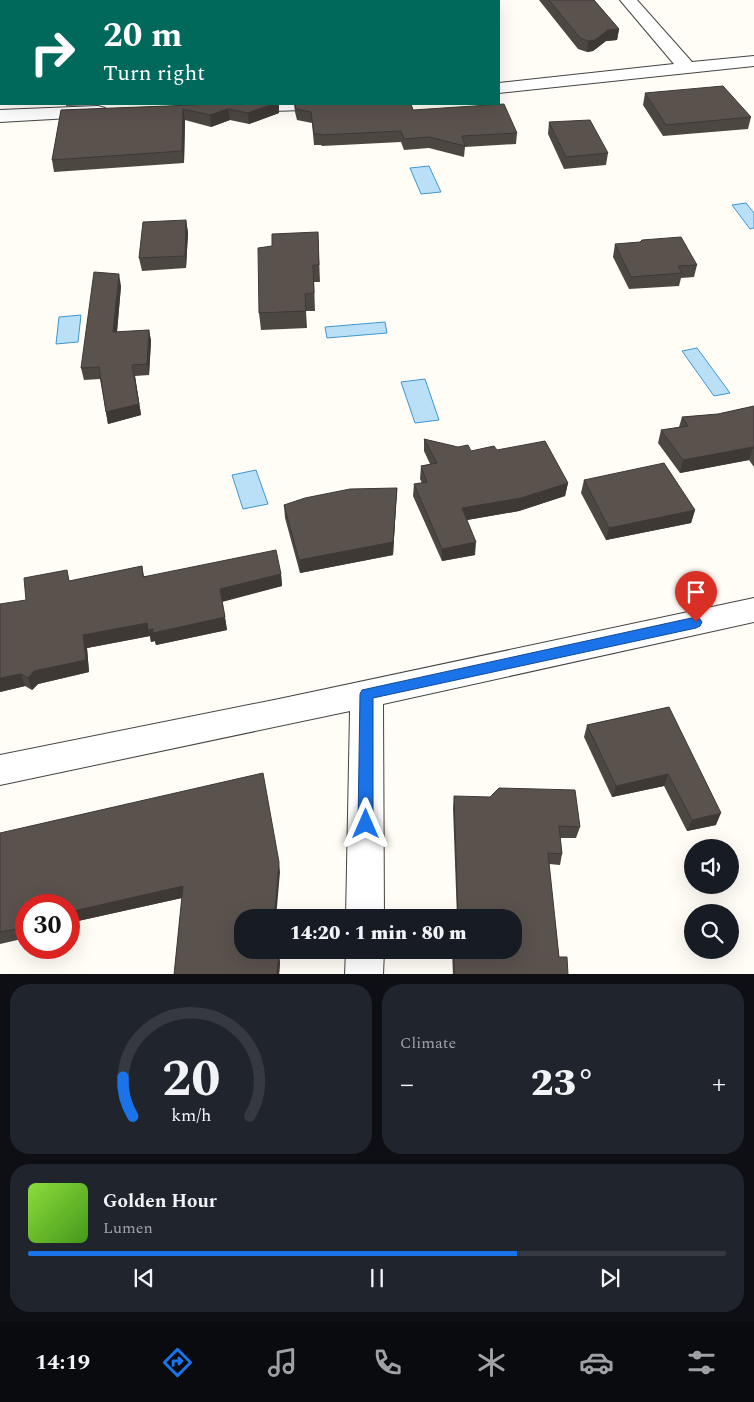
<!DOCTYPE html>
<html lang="en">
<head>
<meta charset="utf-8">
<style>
  body { margin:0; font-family:Spectral,serif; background:#20242c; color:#f1f3f6; height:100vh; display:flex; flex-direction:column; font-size:19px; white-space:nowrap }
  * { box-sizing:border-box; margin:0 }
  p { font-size:16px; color:#9ea1a6 }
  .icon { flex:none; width:28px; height:28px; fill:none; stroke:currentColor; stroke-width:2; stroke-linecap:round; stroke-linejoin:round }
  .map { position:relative; height:974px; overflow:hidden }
  .side { display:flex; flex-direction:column; gap:10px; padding:10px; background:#0d0f14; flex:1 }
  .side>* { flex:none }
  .banner { position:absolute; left:0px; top:0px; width:500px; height:105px; box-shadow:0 5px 20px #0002; background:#00695c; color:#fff; overflow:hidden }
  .tools { position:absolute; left:684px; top:839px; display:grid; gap:10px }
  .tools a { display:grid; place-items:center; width:55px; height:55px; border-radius:50%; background:#171b24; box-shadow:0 5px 20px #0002; font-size:25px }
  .speed { position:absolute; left:15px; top:894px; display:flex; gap:10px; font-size:25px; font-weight:700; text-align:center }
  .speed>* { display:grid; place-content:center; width:65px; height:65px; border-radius:50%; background:#171b24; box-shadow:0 5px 20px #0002; line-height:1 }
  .speed .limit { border:8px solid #d22; background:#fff; color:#111 }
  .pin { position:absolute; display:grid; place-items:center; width:42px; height:42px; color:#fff; margin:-51px -21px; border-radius:50% 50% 50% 0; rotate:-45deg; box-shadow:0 0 5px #0007 }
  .pin .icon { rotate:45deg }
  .me { position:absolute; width:55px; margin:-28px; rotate:0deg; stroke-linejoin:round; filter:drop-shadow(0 0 4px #0008) }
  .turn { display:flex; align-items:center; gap:18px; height:105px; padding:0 20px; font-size:22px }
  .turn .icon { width:65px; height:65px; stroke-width:2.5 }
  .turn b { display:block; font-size:35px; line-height:42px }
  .big { font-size:38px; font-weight:800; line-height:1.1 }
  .side .tile { flex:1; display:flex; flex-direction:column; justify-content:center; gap:8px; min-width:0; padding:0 18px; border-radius:20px; background:#20242c }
  .side .dial { align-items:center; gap:0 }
  .dial svg { height:130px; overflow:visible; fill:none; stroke:#363941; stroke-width:7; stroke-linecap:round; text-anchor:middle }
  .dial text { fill:#f1f3f6; stroke:none }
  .song { display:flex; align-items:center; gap:15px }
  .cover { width:60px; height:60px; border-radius:8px; background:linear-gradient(135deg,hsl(90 70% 55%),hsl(100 70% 35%)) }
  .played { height:5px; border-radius:2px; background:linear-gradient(90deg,#1a73e8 70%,#363941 70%) }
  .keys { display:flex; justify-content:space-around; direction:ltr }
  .heat { display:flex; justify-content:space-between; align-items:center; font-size:28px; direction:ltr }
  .side .tiles { flex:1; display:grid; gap:10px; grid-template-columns:1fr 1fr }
  .tile:last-child { grid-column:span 2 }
  .trip { position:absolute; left:234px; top:909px; width:288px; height:50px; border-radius:20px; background:#171b24; box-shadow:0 5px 20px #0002; font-weight:800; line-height:50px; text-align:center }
  .menu { display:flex; height:80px; justify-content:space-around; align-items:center; background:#090b0e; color:#9ea1a6 }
  .menu .icon { width:35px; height:35px }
  .menu .current { color:#1a73e8 }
  .menu b { font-size:22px; color:#f1f3f6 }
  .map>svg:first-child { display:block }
  .water { fill:#b9e0f7; stroke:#3f96cf }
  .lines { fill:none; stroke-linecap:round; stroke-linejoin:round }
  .minor-casing { stroke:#444; stroke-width:2 }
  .minor { fill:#fff; fill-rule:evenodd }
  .wall { fill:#4d4742 }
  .shaded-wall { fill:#3f3936 }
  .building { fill:#5a524d; stroke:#3f3936 }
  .route { fill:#1a73e8; stroke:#114b97 }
</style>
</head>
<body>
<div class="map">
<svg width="754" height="975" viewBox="0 0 754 975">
  <rect width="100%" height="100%" fill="#fffdf5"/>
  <!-- water -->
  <path class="water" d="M 429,166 L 441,192 L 421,194 L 410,168 Z
    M 746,203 L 754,213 L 754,228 L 750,229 L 732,205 Z
    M 81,315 L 78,342 L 56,344 L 59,317 Z
    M 385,322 L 387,333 L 327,338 L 325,327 Z
    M 697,348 L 730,393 L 714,396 L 682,351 Z
    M 425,379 L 439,420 L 415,423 L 401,382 Z
    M 256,470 L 268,504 L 243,509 L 232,475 Z"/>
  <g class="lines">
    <defs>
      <path id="minor" d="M 61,0 L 77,0 L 78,1 L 62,1 Z
        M 620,0 L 637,0 L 692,62 L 754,56 L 754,66 L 499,93 L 499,83 L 674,64 Z
        M 233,104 L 314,104 L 312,108 L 305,110 L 241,112 L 234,110 L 232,106 Z
        M 98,106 L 105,108 L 107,112 L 105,116 L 0,122 L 0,110 Z
        M 754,598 L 754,622 L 383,704 L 384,918 L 346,918 L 350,711 L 0,785 L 0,755 L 279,699 Z
        M 346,950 L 384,950 L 383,975 L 345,975 Z"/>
    </defs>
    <!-- minor casing -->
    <use href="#minor" class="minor-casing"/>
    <!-- minor -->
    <use href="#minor" class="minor"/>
  </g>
  <!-- wall -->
  <path class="wall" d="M 539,0 L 594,0 L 619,29 L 617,40 L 606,41 L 593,51 L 587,52 L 578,49 Z
    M 645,93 L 751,117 L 748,129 L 663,136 L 643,105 Z
    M 66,104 L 123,104 L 66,106 Z
    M 220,104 L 279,113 L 249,124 L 230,120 L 211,127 L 185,120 L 184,163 L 54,172 L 52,160 L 61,110 Z
    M 294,104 L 411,104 L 413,110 L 517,133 L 516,144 L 465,147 L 464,157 L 429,148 L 404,150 L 401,142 L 322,146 L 321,145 L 314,145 L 312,123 L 297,120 L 295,112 Z
    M 549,122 L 608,153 L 606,165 L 564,169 L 548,134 Z
    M 186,220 L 188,233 L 186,268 L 142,271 L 139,258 Z
    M 318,232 L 320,282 L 314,282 L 315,311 L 306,311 L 307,328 L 261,330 L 259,313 L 272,246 Z
    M 615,244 L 697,265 L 694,277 L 681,278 L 679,286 L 629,289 L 613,257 Z
    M 121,286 L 117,332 L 149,330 L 151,341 L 149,375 L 135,376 L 141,415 L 108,424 L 100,379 L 84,380 L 81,368 Z
    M 754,406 L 754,467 L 749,460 L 680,473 L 658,443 L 661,430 L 679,427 L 682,417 L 718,414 Z
    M 424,439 L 471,451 L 497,450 L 568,483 L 565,496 L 519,511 L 467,520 L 475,555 L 442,561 L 413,496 L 414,484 L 422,483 L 420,479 L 421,466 L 430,464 L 424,451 Z
    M 584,480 L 695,510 L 691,523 L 606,540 L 581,493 Z
    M 397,488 L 393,555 L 300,573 L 285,518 L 284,505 Z
    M 142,566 L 144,576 L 281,574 L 282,586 L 222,601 L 227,630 L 156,645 L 155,641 L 151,642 L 150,636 L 87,648 L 89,672 L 38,684 L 32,690 L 25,686 L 0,692 L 26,600 L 70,581 Z
    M 669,707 L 716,825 L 687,831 L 664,786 L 612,797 L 584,737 L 587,725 Z
    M 454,796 L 580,827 L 576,838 L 560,838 L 562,854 L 560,865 L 549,864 L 559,957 L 568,975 L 453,975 L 452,950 L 512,950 L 512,918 L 457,918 L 453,808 Z
    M 0,833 L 280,872 L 242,950 L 274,950 L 274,952 L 280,962 L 279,975 L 174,975 L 182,898 L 69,923 L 69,905 L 26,905 L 26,938 L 0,944 Z"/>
  <!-- shaded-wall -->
  <path class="shaded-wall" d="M 619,29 L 617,40 L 606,41 L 593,51 L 587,52 L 588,41 L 608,30 Z
    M 272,104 L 279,104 L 279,113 L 249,124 L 248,113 Z
    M 183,109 L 185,120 L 184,163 L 182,151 Z
    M 228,109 L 230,120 L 211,127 L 210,115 Z
    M 186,220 L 188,233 L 186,268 L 185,256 Z
    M 119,274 L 121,286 L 116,343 L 113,332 Z
    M 149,330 L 151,341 L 149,375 L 147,364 Z
    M 135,376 L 141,415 L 108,424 L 106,412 Z
    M 753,447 L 749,460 L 680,473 L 683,460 Z
    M 568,483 L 565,496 L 519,511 L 461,521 L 462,508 Z
    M 397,488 L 393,555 L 300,573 L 299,560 Z
    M 695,510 L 691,523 L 606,540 L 609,528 Z
    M 476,542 L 475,555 L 442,561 L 442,549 Z
    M 281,574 L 282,586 L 222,602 L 220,589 Z
    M 225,617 L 227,630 L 156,645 L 155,641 L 151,642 L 150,636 L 87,648 L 89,672 L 38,684 L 32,690 L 28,678 L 34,671 L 83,635 L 147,623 Z
    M 21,674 L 25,686 L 0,692 L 0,678 Z
    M 668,774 L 664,786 L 612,797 L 616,786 Z
    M 721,813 L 716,825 L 687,831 L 692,820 Z
    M 279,862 L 280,872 L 276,918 L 274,918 Z
    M 183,886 L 186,897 L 69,923 L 69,912 Z
    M 279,952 L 280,962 L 279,975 L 277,975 Z"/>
  <!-- building -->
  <path class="building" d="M 549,0 L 594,0 L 619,29 L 608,30 L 595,40 L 588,41 L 580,38 Z
    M 723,86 L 751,117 L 666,125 L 645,93 Z
    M 220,104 L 272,104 L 248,113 L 228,109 L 210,115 L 183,109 L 182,151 L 52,160 L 61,110 Z
    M 295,104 L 411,104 L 413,110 L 504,104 L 517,133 L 462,136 L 465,146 L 429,137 L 404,139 L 401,131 L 321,135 L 321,134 L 314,134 L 311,112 L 296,109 Z
    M 590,120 L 608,153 L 566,157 L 549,122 Z
    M 186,220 L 185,256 L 139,258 L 143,222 Z
    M 318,232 L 319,265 L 313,265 L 314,293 L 305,294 L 306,311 L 259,313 L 258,248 L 272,246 L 272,234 Z
    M 681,237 L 697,265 L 678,266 L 682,273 L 631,277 L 615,244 L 640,242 L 642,240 Z
    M 94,272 L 119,274 L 113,332 L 149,330 L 147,364 L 132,365 L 139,404 L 106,412 L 99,367 L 81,368 Z
    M 754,406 L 754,449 L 753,447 L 683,460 L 661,430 L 688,426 L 682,417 L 718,414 Z
    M 424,439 L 458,447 L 468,445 L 471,451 L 494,446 L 497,450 L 545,441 L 568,483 L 521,498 L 462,508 L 476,542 L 442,549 L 414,484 L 427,482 L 421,466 L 437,463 Z
    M 664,463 L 695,510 L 609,528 L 584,480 Z
    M 397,488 L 393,542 L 299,560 L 284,505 L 305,498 L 350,489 Z
    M 276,550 L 281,574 L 220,589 L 225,617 L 153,633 L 153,629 L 148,630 L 147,623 L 83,635 L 86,660 L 34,671 L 28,678 L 21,674 L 0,678 L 0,604 L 26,600 L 24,578 L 67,570 L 69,581 L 142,566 L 143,577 Z
    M 669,707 L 721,813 L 692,820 L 668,774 L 616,786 L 587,725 Z
    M 263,773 L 279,862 L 274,918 L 242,918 L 242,950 L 272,950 L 271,952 L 279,952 L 277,975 L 174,975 L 183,886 L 69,912 L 69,905 L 26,905 L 26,927 L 0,932 L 0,833 Z
    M 499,788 L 575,790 L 580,827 L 559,826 L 562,854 L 548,853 L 559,957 L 567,957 L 568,975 L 454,975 L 454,950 L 512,950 L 512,918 L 458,918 L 454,796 L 490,797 Z"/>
  <!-- route -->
  <path class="route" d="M 696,617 L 700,619 L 702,622 L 700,626 L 696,628 L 373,698 L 373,824 L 371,829 L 366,831 L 360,829 L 358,824 L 360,694 L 362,690 Z"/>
</svg>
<div class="tools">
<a><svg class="icon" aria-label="sound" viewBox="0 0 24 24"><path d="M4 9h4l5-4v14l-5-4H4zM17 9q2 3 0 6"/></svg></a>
<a><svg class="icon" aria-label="search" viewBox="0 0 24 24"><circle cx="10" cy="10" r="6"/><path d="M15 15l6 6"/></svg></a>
</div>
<div class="speed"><div class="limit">30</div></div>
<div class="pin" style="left:696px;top:622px;background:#d93025"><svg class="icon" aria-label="arrive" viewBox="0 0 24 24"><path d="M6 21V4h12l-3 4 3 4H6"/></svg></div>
<svg class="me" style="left:366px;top:824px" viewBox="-20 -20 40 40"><path d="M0-17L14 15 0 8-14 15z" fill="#1a73e8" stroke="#fff" stroke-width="4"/></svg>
<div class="trip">14:20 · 1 min · 80 m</div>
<div class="banner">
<div class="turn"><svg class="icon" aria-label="right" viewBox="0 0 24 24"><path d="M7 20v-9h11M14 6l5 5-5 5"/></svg><div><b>20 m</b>Turn right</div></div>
</div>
</div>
<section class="side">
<div class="tiles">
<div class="tile dial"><svg viewBox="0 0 100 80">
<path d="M14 69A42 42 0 1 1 86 69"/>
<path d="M14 69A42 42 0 0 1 8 45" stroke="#1a73e8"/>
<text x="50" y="56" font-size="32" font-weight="700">20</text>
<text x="50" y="72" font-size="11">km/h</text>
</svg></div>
<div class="tile"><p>Climate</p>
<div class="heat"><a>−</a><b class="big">23°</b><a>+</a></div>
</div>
<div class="tile">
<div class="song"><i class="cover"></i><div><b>Golden Hour</b><p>Lumen</p></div></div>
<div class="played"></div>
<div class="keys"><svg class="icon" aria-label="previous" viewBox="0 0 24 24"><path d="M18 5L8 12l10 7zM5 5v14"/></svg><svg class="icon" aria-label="pause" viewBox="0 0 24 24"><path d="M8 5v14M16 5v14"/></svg><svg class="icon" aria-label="next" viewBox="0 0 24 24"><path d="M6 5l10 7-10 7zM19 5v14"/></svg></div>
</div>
</div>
</section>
<nav class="menu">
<b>14:19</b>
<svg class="icon current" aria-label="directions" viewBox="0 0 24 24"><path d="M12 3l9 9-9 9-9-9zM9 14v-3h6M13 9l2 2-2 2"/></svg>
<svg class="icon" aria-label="music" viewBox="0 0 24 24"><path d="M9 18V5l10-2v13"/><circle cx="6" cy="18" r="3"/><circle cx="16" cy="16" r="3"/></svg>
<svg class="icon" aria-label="phone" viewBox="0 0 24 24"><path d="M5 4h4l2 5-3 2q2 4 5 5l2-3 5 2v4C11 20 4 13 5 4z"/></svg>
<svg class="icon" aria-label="climate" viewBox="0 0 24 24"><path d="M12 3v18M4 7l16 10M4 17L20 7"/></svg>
<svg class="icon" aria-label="car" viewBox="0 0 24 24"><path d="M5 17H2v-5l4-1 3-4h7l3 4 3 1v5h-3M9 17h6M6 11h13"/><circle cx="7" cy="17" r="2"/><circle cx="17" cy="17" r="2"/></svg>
<svg class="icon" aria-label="filters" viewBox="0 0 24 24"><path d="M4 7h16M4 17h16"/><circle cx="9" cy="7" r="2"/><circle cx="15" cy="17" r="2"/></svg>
</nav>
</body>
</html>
